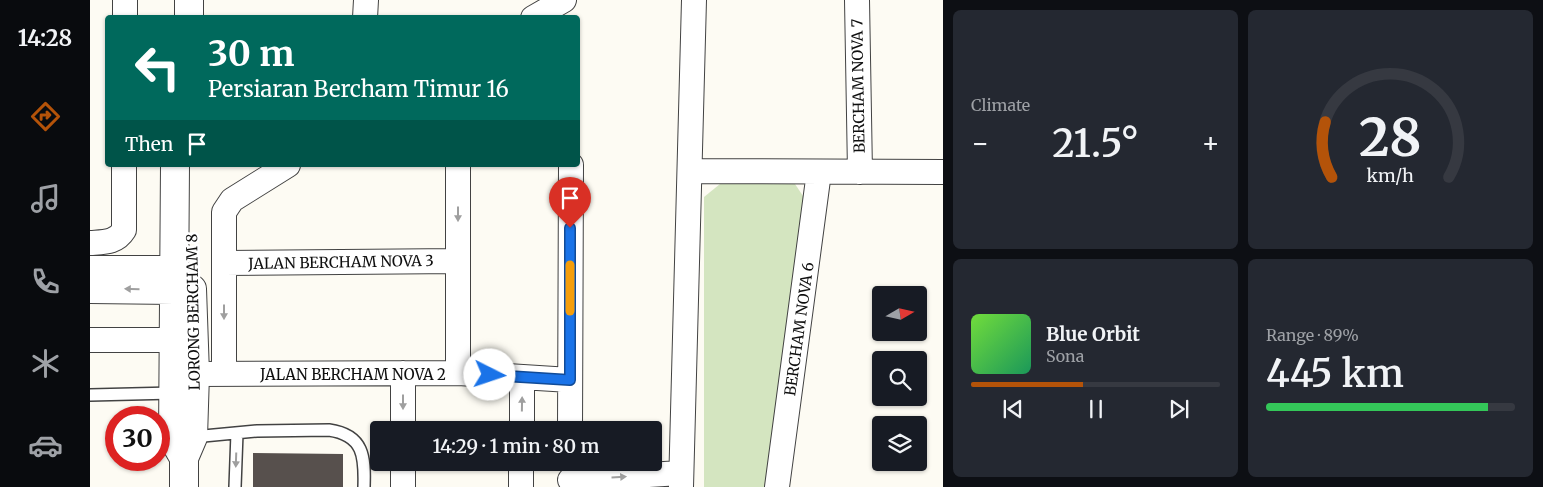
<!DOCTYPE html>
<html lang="en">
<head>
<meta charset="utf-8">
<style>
  body { margin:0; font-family:Merriweather,serif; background:#242831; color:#f1f3f6; height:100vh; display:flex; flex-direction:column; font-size:19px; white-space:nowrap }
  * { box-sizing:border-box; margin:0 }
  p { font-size:16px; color:#9ea1a6 }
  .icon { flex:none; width:28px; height:28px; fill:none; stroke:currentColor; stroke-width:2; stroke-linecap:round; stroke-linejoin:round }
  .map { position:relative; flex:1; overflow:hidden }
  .panel { display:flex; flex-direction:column; gap:10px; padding:10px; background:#0d0f14; width:600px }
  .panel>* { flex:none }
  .guide { position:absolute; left:15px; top:15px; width:475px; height:152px; border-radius:5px; box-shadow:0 1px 4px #0004; background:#00695c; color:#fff; overflow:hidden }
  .needle { width:32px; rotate:81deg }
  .controls { position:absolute; left:782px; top:286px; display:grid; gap:10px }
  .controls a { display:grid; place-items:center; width:55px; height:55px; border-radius:5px; background:#171b24; box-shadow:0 1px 4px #0004; font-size:25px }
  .speed { position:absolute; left:15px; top:406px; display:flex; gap:10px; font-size:25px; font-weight:700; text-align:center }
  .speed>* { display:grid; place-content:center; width:65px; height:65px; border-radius:50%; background:#171b24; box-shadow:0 1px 4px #0004; line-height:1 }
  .speed .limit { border:8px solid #d22; background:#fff; color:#111 }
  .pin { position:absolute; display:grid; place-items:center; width:42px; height:42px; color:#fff; margin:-51px -21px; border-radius:50% 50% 50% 0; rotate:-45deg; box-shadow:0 0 5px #0007 }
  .pin .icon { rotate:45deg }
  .me { position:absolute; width:55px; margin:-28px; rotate:94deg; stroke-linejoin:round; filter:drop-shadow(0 0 4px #0008) }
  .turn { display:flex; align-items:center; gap:18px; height:105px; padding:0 20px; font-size:22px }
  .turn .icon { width:65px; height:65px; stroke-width:2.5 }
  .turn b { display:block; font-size:35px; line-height:42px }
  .then { display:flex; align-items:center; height:48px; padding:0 20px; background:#0003; gap:10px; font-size:19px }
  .big { font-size:38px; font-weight:600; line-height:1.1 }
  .panel .tile { flex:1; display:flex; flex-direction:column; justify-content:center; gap:8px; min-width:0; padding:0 18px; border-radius:8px; background:#242831 }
  .panel .dial { align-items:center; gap:0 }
  .dial svg { height:130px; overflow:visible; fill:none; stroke:#363941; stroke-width:7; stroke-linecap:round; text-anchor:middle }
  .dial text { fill:#f1f3f6; stroke:none }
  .song { display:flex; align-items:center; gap:15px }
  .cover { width:60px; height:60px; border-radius:8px; background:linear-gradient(135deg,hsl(100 70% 55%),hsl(150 70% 35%)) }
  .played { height:5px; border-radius:2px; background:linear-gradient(90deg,#b45309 45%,#363941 45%) }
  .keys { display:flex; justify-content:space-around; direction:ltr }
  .heat { display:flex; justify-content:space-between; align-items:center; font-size:28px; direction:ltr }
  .charge { height:8px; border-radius:4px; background:linear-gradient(90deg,#34c759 89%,#363941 0) }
  .panel .tiles { flex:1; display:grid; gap:10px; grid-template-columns:repeat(2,1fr) }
  .trip { position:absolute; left:280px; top:421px; width:292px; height:50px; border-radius:5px; background:#171b24; box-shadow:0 1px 4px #0004; font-weight:600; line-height:50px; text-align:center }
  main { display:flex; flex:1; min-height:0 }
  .menu { display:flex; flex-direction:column; width:90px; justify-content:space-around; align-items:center; background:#090b0e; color:#9ea1a6 }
  .menu .icon { width:35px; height:35px }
  .menu .current { color:#b45309 }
  .menu b { font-size:22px; color:#f1f3f6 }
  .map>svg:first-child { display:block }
  .green { fill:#d4e5c0 }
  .building { fill:#57504d }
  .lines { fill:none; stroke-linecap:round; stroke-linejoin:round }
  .service-casing { stroke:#424242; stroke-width:14 }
  .minor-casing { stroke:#424242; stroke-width:26 }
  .tertiary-casing { stroke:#424242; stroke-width:30 }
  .service { stroke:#fff; stroke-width:11 }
  .minor { stroke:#fff; stroke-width:24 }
  .tertiary { stroke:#fff; stroke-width:28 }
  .oneway { fill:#9f9f9f }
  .route-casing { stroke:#114b97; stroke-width:12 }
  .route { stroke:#1a73e8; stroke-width:9 }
  .slow { stroke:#f59e0b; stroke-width:9 }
  .labels { text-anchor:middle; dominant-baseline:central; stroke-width:5; stroke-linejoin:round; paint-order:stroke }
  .street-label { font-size:15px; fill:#0f0f0f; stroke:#fff }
</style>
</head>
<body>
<main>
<nav class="menu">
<b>14:28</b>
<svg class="icon current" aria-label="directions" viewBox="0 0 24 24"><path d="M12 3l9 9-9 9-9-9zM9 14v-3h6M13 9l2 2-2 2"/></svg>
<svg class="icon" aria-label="music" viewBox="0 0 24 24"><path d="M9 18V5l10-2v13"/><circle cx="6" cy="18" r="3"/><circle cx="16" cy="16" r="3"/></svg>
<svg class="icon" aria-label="phone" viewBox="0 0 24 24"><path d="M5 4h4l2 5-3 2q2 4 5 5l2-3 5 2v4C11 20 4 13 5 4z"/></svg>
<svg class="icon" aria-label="climate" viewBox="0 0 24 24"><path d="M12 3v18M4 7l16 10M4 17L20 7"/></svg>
<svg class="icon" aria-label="car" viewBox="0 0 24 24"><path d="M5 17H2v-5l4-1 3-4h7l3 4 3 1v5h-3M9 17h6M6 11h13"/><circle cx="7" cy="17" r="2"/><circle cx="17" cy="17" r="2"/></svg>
</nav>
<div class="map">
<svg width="853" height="487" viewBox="0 0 853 487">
  <rect width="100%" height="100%" fill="#fdfbf3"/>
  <!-- green -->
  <path class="green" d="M 630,184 L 705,184 L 715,199 L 675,487 L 614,487 L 614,197 Z"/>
  <!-- building -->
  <path class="building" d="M 163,453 L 253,454 L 253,487 L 163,487 Z"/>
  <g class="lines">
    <defs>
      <path id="service" d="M 0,395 L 83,393
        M 103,437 L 167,431 L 239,430 C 274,435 275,457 274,487
        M 145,487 L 147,433"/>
      <path id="minor" d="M 767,0 L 770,172
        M 35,18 L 35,0
        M 275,18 L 276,0
        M 443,18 L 474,0
        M 368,165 L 368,373
        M 600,171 L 853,172
        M 0,243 C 14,242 26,243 34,230 L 34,165
        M 134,263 L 368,261
        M 0,340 L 83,340
        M 105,374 L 368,373 L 480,380
        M 134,374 L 134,212 L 142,200 L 198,165
        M 313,430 L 313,373
        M 432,430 L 432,377
        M 480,430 L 481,165
        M 480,480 L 590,473
        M 313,487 L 313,462
        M 431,487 L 431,462
        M 591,487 L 604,0
        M 687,487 L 729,172"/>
      <path id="tertiary" d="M 99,0 L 99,18
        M 85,165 L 83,439 L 94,458 L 94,487
        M 0,270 L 84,270
        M 0,289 L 84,290
        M 94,458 L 103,437 L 105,374 L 102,289"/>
    </defs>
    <!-- service casing -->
    <use href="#service" class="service-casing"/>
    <!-- minor casing -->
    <use href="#minor" class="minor-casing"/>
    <!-- tertiary casing -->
    <use href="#tertiary" class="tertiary-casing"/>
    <!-- service -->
    <use href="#service" class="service"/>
    <!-- minor -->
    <use href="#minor" class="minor"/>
    <!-- tertiary -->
    <use href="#tertiary" class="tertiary"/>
  </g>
  <!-- one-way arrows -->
  <defs><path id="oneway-solid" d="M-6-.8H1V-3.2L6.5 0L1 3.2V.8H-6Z" transform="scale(1.25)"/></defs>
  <g class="oneway">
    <use href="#oneway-solid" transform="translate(368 214) rotate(90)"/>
    <use href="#oneway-solid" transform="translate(42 289) rotate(-179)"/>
    <use href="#oneway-solid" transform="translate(134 312) rotate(90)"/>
    <use href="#oneway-solid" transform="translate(313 402) rotate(90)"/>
    <use href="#oneway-solid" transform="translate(432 404) rotate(-89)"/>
    <use href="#oneway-solid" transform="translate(146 460) rotate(92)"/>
    <use href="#oneway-solid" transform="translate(529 477) rotate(-4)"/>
  </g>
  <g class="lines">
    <defs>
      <path id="route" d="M 400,375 L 480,380 L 480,228"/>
    </defs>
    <!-- route casing -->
    <use href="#route" class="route-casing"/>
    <!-- route -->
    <use href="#route" class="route"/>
    <!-- slow -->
    <path class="slow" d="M 480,265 L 480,311"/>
  </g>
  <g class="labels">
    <!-- street labels -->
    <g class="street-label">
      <text transform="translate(768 86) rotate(-91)">BERCHAM NOVA 7</text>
      <text transform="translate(251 262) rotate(-1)">JALAN BERCHAM NOVA 3</text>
      <text transform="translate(103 312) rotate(-91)">LORONG BERCHAM 8</text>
      <text transform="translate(709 329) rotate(-82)">BERCHAM NOVA 6</text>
      <text x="263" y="374">JALAN BERCHAM NOVA 2</text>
    </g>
  </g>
</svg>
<div class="controls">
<a><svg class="needle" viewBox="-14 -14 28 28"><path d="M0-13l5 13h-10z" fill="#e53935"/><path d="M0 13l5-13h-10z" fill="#9ea1a6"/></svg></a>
<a><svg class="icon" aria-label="search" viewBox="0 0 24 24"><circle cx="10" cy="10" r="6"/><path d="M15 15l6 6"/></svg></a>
<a><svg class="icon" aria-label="layers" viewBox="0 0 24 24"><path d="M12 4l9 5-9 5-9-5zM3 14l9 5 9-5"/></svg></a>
</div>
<div class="speed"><div class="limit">30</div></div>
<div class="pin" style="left:480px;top:228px;background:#d93025"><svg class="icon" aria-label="arrive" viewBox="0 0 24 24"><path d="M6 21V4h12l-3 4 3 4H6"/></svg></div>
<svg class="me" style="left:400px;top:375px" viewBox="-20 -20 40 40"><circle r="19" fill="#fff"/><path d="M0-13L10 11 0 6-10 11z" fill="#1a73e8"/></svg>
<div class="trip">14:29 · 1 min · 80 m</div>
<div class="guide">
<div class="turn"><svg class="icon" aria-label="left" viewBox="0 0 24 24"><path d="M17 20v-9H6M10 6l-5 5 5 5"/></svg><div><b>30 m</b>Persiaran Bercham Timur 16</div></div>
<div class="then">Then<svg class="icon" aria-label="arrive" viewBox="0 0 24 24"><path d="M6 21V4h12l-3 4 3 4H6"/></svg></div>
</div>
</div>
<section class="panel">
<div class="tiles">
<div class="tile"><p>Climate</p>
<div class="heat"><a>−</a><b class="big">21.5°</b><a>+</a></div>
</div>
<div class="tile dial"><svg viewBox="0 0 100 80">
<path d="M14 69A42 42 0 1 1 86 69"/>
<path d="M14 69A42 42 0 0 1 10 35" stroke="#b45309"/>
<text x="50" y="56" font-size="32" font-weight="700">28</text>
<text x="50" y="72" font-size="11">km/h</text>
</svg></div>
<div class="tile">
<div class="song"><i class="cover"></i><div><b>Blue Orbit</b><p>Sona</p></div></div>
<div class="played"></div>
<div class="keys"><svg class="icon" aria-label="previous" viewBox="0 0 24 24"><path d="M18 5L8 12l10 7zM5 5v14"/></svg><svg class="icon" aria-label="pause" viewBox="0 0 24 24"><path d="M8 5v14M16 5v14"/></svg><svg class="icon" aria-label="next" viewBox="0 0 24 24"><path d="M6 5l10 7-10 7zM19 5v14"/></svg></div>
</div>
<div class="tile"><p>Range · 89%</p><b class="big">445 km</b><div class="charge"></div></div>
</div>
</section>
</main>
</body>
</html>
